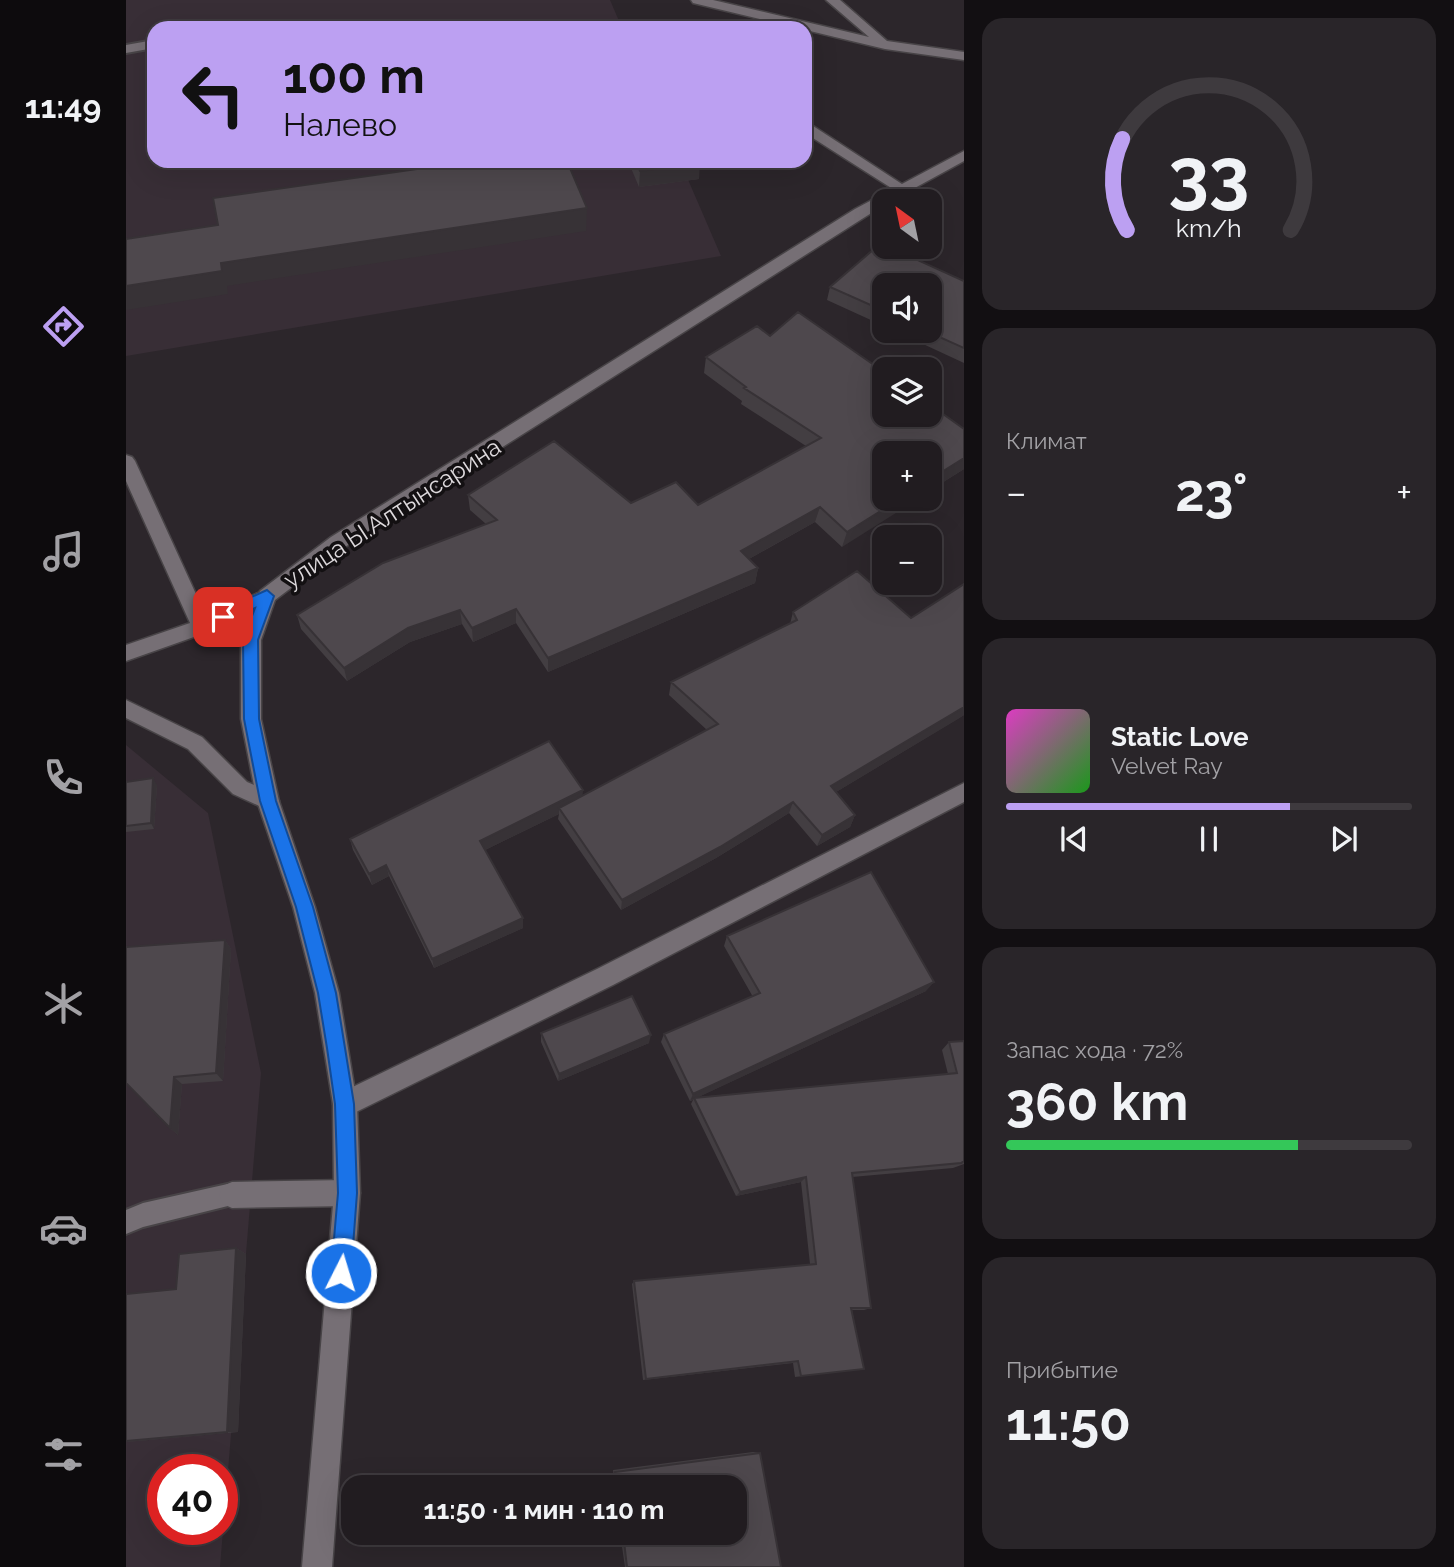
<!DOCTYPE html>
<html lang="ru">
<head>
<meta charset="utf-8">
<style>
  body { margin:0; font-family:Raleway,sans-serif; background:#292529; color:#f1f3f6; height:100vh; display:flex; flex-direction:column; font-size:26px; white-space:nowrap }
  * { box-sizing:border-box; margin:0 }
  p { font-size:23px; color:#a2a1a5 }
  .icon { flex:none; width:38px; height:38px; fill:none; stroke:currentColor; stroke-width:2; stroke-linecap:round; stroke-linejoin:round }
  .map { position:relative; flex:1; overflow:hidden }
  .details { display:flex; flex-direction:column; gap:18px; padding:18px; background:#120f12; width:490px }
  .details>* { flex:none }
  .top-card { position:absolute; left:21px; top:21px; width:665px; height:147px; border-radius:21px; box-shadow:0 7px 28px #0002,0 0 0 2px #3e3a3e; background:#bca0f2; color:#111; overflow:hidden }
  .needle { width:46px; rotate:327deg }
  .buttons { position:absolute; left:746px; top:189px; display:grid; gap:14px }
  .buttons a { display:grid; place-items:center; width:70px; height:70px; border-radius:14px; background:#211c20; box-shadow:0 7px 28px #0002,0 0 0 2px #3e3a3e; font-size:35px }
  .speed { position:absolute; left:21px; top:1454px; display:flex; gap:14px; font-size:35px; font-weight:700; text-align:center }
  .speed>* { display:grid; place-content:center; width:91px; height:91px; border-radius:50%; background:#211c20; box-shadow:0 7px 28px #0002,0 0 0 2px #3e3a3e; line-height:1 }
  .speed .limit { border:10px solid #d22; background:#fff; color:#111 }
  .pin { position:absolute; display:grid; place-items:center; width:60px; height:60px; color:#fff; margin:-30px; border-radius:14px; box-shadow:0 4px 10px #0006 }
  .me { position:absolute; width:77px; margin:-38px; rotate:5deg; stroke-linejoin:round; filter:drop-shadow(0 0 5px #0008) }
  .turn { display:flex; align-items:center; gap:24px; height:147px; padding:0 21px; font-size:32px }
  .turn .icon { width:91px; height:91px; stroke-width:2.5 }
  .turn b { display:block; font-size:49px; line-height:60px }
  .big { font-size:52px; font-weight:700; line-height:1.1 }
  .details .tile { flex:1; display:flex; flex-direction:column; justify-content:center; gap:10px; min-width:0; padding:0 24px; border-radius:21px; background:#292529 }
  .details .dial { align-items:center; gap:0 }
  .dial svg { height:182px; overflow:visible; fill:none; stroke:#3e3a3e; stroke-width:7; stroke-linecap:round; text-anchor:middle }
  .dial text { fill:#f1f3f6; stroke:none }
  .song { display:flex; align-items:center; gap:21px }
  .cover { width:84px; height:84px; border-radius:10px; background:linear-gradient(135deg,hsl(310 70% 55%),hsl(120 70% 35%)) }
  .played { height:7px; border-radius:4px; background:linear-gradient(90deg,#bca0f2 70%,#3e3a3e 70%) }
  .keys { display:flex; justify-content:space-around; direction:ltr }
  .heat { display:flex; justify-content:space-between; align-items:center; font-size:38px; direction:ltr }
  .charge { height:10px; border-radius:5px; background:linear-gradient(90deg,#34c759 72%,#3e3a3e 0) }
  .trip { position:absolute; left:215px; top:1475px; width:406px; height:70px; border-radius:21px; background:#211c20; box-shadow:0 7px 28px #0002,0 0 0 2px #3e3a3e; font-weight:700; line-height:70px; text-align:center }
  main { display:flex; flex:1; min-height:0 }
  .tabs { display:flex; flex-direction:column; width:126px; justify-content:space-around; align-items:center; background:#0d0b0d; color:#a2a1a5 }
  .tabs .icon { width:49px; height:49px }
  .tabs .on { color:#bca0f2 }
  .tabs b { font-size:32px; color:#f1f3f6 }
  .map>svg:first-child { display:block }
  .built { fill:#382e36; fill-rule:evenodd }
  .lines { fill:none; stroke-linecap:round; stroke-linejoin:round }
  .lane-casing { stroke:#484447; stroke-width:4 }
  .street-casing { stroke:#484447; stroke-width:3 }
  .secondary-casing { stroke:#484447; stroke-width:3 }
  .lane { fill:#766f75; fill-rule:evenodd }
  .street { fill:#766f75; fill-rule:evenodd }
  .secondary { fill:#766f75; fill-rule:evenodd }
  .wall { fill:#433e42 }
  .shaded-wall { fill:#373236 }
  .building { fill:#4e484d; stroke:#373236; stroke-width:2 }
  .route { fill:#1a73e8; stroke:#114b97; stroke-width:2 }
  .labels { text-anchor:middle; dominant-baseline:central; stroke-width:7; stroke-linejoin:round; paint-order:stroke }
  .street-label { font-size:24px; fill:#ddd9dc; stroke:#131012 }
</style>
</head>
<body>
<main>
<nav class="tabs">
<b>11:49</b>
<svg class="icon on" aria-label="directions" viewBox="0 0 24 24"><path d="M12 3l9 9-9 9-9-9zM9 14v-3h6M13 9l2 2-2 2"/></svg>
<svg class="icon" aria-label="music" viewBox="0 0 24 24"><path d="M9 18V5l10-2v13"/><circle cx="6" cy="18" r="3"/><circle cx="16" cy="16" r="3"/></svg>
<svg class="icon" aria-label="phone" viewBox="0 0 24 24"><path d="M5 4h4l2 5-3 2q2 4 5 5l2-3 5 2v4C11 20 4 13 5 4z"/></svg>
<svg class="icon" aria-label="climate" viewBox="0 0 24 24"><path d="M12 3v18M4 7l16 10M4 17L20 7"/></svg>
<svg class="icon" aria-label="car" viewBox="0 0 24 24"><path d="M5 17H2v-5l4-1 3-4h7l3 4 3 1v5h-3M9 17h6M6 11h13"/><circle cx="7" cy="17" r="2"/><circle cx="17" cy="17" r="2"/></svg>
<svg class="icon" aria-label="filters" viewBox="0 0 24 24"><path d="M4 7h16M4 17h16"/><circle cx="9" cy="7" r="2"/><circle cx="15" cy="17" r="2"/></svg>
</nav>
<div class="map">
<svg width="838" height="1567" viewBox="0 0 838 1567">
  <rect width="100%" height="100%" fill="#2c262b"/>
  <!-- built -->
  <path class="built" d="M 0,0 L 484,0 L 496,28 L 28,28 L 28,161 L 554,161 L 595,256 L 0,356 Z
    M 0,745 L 82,813 L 135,1073 L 94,1567 L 0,1567 ZM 37,1470 L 96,1470 L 96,1530 L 37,1530 Z"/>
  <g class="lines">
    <defs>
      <path id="lane" d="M 28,40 L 28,48 L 0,53 L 0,45 Z
        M 106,1183 L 114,1187 L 118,1195 L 114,1203 L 17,1227 L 0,1234 L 0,1210 L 17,1203 Z"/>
      <path id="street" d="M 565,0 L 587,0 L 743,37 L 700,0 L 714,0 L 761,41 L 838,52 L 838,60 L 759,49 L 567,3 Z
        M 679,123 L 684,124 L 782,188 L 780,191 L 770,191 L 679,133 Z
        M 0,455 L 6,457 L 9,461 L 80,616 L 141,589 L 148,591 L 150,596 L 148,601 L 82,632 L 0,661 L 0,645 L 64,623 L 0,481 Z
        M 0,700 L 76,737 L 121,782 L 149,794 L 153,801 L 149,808 L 142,810 L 107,794 L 62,749 L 0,718 Z
        M 838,783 L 838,802 L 487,985 L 228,1113 L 219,1116 L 210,1113 L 207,1104 L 210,1095 L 471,969 Z
        M 221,1180 L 230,1184 L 234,1193 L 230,1202 L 221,1206 L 106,1208 L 97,1204 L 93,1195 L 97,1186 L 106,1182 Z"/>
      <path id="secondary" d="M 838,151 L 838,161 L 765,201 L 758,201 L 758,205 L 219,547 L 149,600 L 135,640 L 135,719 L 153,801 L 189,907 L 213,993 L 231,1104 L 234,1193 L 206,1567 L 176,1567 L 208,1193 L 207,1104 L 189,993 L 167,907 L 131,801 L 115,719 L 115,640 L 132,596 L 134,591 L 205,537 L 729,209 Z"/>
    </defs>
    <!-- lane casing -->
    <use href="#lane" class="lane-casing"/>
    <!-- street casing -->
    <use href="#street" class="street-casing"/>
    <!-- secondary casing -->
    <use href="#secondary" class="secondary-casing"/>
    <!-- lane -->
    <use href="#lane" class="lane"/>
    <!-- street -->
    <use href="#street" class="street"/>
    <!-- secondary -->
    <use href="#secondary" class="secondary"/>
  </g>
  <!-- wall -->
  <path class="wall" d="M 502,161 L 573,161 L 573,179 L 513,187 Z
    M 838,281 L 838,363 L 769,331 L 803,331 L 758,285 L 758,326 L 701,300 L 704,287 Z
    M 644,336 L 838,429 L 838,469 L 803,491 L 803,453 L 716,547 L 689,522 L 623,559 L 632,568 L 629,583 L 422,672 L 390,623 L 347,642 L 336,624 L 284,642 L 221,681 L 175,629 L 171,615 L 360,524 L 344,510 L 342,495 L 505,503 L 572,505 L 680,446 L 615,404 L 616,401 L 578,373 L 580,357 Z
    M 838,584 L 838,715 L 710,792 L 729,815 L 724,827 L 691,846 L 663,813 L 590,858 L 495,910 L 432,819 L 433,814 L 359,850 L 397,928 L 308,968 L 263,876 L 246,885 L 227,850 L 224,839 L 457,795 L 581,730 L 543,695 L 545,682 L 664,624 L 667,612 L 785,618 Z
    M 0,782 L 31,785 L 28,829 L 0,832 Z
    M 601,936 L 800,991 L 572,1097 L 822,1074 L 816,1050 L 823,1042 L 838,1041 L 838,1164 L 827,1168 L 726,1177 L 745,1308 L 738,1310 L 726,1310 L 738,1369 L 669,1377 L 667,1363 L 517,1380 L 506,1284 L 508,1281 L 684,1264 L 675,1182 L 610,1196 L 565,1104 L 567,1100 L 564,1101 L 535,1042 L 538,1034 L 627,997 L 598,946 Z
    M 99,940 L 105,949 L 97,1081 L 56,1084 L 52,1135 L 44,1128 L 0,1083 Z
    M 415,1033 L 523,1043 L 432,1081 L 415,1042 Z
    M 110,1248 L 120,1254 L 112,1432 L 0,1442 L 0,1294 L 50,1289 Z
    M 627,1452 L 634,1453 L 655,1567 L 499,1567 L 494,1533 L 609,1533 L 609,1488 L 489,1488 L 487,1470 Z"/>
  <!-- shaded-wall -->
  <path class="shaded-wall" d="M 574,163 L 573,179 L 513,187 L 514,171 Z
    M 461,208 L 460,231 L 101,286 L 102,294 L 0,310 L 0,286 L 95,263 Z
    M 838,458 L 838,469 L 803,491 L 803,480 Z
    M 774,499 L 792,499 L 716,547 L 721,532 Z
    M 694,507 L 689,522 L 612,565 L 615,551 Z
    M 632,568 L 629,583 L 422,672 L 422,658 Z
    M 390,609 L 390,623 L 347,642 L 346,628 Z
    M 334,610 L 336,624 L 284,642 L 221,681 L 218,668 L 282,628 Z
    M 838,707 L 838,715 L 832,719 L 700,798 L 705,786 Z
    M 27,778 L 31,785 L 28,829 L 25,823 Z
    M 457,790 L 456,802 L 433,808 L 433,814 L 355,852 L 354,841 Z
    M 667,802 L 663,813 L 590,858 L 495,910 L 496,900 Z
    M 729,815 L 724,827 L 691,846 L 696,835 Z
    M 260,865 L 263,876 L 246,885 L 243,874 Z
    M 397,918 L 397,928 L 308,968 L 306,959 Z
    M 99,940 L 105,949 L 97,1081 L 90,1073 Z
    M 808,982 L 800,991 L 564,1101 L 567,1094 Z
    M 525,1035 L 523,1043 L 432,1081 L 433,1074 Z
    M 48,1077 L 56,1084 L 52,1135 L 44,1128 Z
    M 680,1177 L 675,1182 L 610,1196 L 614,1192 Z
    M 110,1248 L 120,1254 L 112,1432 L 101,1432 Z"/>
  <!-- building -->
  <path class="building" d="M 347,161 L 441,161 L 461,208 L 95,263 L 96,271 L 0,286 L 0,239 L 92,225 L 87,198 Z
    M 510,161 L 573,161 L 574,163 L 514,171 Z
    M 755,243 L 758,244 L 758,247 L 763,247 L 838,281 L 838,348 L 800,331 L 803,331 L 803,285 L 758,285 L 758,311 L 704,287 Z
    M 672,312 L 758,372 L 758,415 L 803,415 L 803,404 L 838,429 L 838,458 L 803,480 L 803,453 L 758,453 L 758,499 L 774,499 L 721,532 L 694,507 L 615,551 L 632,568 L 422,658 L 390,609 L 346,628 L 334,610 L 282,628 L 218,668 L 171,615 L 257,563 L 371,520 L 342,495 L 428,441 L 505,503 L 550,482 L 572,505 L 695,438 L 618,388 L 620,387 L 580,357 L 631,326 L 644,336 Z
    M 731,571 L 785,618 L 838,584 L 838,707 L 705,786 L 729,815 L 696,835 L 667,802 L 594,847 L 496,900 L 433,808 L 592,724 L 545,682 L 671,620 L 667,612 Z
    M 423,741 L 457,790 L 354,841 L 397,918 L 306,959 L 260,865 L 243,874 L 224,839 Z
    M 27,778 L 25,823 L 0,826 L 0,782 Z
    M 745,872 L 808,982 L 567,1094 L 538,1034 L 634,993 L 601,936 Z
    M 99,940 L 90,1073 L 48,1077 L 44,1128 L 0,1083 L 0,947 Z
    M 506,996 L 525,1035 L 433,1074 L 415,1033 Z
    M 838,1041 L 838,1161 L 835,1163 L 726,1173 L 745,1308 L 725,1308 L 738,1369 L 675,1376 L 672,1361 L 520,1379 L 508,1281 L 690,1264 L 680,1177 L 614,1192 L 568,1098 L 831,1073 L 823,1042 Z
    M 110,1248 L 101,1432 L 0,1441 L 0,1294 L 50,1289 L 53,1254 Z
    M 634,1453 L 655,1567 L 501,1567 L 497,1533 L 609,1533 L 609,1488 L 491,1488 L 489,1472 Z"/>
  <!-- route -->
  <path class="route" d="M 141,590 L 148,596 L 132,640 L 133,719 L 150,801 L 187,907 L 210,993 L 219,1048 L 228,1104 L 231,1193 L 225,1273 L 222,1280 L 215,1283 L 208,1280 L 205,1273 L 212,1193 L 209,1104 L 201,1048 L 192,993 L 170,907 L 134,801 L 118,719 L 117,640 L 129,608 L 97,622 L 90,617 L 92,612 Z"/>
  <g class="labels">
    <!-- street labels -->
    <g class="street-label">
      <text transform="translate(266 513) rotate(-33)">улица Ы.Алтынсарина</text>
    </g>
  </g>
</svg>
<div class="buttons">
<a><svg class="needle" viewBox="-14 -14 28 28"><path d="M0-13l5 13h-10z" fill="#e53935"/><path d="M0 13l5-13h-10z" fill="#a2a1a5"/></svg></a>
<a><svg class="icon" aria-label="sound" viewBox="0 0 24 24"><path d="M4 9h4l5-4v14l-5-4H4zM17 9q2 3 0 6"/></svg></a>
<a><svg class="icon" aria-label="layers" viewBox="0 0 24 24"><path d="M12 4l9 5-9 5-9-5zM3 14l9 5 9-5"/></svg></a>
<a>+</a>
<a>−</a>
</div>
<div class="speed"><div class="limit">40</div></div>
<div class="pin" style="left:97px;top:617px;background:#d93025"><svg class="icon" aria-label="arrive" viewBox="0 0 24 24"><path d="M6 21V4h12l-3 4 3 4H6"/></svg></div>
<svg class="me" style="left:215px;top:1273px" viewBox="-20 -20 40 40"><circle r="17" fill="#1a73e8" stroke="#fff" stroke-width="3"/><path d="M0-11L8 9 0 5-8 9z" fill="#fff"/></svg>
<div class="trip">11:50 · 1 мин · 110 m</div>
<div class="top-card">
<div class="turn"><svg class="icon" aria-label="left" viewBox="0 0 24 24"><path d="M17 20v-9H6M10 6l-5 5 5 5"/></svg><div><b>100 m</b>Налево</div></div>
</div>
</div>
<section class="details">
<div class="tile dial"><svg viewBox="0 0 100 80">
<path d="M14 69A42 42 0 1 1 86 69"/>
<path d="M14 69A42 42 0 0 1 12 29" stroke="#bca0f2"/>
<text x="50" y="56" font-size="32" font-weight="700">33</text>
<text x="50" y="72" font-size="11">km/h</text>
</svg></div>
<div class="tile"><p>Климат</p>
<div class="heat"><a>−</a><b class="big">23°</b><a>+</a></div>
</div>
<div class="tile">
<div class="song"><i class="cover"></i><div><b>Static Love</b><p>Velvet Ray</p></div></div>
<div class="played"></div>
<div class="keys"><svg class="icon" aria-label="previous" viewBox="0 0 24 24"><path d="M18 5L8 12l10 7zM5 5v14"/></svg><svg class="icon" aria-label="pause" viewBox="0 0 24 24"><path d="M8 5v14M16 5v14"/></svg><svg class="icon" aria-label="next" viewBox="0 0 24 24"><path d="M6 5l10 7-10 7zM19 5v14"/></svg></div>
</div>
<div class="tile"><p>Запас хода · 72%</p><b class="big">360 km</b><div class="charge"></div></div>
<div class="tile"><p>Прибытие</p><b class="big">11:50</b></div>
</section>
</main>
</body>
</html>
